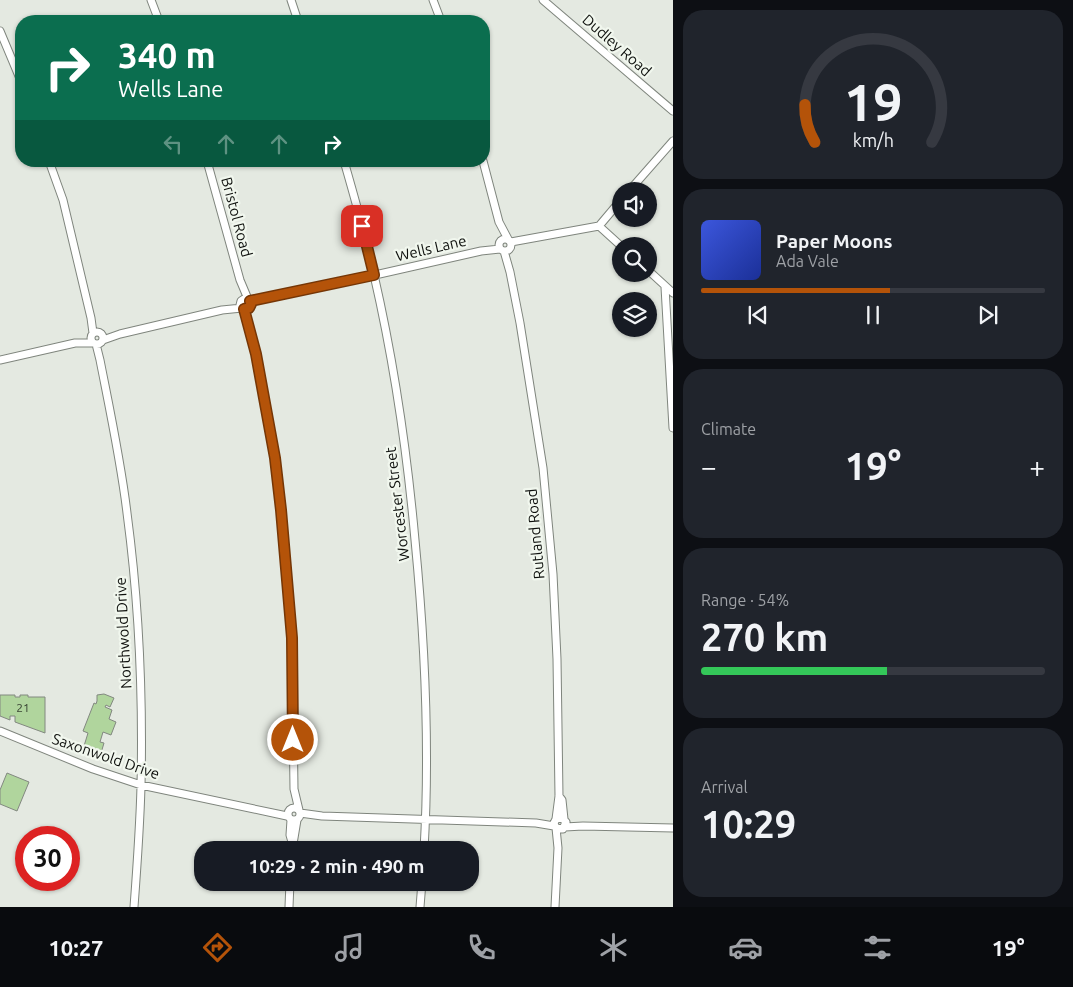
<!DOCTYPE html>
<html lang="en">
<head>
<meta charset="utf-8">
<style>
  body { margin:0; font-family:Ubuntu,sans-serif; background:#20242c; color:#f1f3f6; height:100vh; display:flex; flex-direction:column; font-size:19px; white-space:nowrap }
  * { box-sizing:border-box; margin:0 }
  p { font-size:16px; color:#9ea1a6 }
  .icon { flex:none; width:28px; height:28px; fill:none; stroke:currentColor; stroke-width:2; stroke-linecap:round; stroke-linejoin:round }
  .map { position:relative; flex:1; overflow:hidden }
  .side { display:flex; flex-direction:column; gap:10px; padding:10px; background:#0d0f14; width:400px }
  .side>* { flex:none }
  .top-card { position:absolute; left:15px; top:15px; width:475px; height:152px; border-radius:20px; box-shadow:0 1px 4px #0004; background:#0b6e4f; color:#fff; overflow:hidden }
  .controls { position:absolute; left:612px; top:182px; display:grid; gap:10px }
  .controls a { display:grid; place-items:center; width:45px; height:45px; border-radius:50%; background:#171b24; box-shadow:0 1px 4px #0004; font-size:25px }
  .speed { position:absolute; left:15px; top:826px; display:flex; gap:10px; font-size:25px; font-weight:700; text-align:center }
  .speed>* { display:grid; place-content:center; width:65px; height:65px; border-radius:50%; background:#171b24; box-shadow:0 1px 4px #0004; line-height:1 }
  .speed .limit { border:8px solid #d22; background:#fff; color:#111 }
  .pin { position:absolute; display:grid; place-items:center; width:42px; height:42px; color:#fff; margin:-21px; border-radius:10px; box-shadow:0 2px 8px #0006 }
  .me { position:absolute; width:55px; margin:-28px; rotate:0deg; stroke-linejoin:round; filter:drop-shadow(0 0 4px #0008) }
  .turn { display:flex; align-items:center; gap:18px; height:105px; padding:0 20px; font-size:22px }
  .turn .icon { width:65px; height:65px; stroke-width:2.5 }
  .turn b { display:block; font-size:35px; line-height:42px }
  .lanes { display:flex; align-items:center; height:48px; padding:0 20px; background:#0003; justify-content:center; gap:25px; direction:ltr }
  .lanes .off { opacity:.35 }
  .big { font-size:38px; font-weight:600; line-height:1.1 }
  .side .card { flex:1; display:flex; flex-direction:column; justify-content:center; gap:8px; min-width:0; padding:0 18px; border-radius:20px; background:#20242c }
  .side .dial { align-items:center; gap:0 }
  .dial svg { height:130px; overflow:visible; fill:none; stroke:#363941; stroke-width:7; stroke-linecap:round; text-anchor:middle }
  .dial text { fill:#f1f3f6; stroke:none }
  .song { display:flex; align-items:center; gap:15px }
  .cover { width:60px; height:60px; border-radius:8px; background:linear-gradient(135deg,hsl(230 70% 55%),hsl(230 70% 35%)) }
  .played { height:5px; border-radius:2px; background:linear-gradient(90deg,#b45309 55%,#363941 55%) }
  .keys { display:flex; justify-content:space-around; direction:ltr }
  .heat { display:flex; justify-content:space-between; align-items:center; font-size:28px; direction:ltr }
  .charge { height:8px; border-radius:4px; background:linear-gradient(90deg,#34c759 54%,#363941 0) }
  .trip { position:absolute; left:194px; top:841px; width:285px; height:50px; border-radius:20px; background:#171b24; box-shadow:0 1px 4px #0004; font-weight:600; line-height:50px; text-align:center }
  .tabs { display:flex; height:80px; justify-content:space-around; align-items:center; background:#090b0e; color:#9ea1a6 }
  .tabs .icon { width:35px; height:35px }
  .tabs .current { color:#b45309 }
  .tabs b { font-size:22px; color:#f1f3f6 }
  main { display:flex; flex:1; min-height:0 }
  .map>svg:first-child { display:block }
  .building { fill:#b0d59d; stroke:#828880 }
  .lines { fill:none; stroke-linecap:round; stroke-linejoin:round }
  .street-casing { stroke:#7f857d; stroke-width:9 }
  .street { stroke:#fff; stroke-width:7 }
  .route-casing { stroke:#753606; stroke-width:12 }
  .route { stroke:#b45309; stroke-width:9 }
  .labels { text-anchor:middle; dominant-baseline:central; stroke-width:4.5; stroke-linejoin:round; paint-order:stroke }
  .number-label { font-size:12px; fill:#364131 }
  .street-label { font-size:15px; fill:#0e100d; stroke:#f1f7ee }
</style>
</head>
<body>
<main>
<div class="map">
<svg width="673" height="907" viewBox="0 0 673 907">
  <rect width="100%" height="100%" fill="#e4e9e1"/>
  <!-- building -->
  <path class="building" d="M 104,694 L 114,698 L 110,707 L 106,705 L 105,707 L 112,710 L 109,719 L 116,722 L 111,735 L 103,732 L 100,742 L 104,743 L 101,753 L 84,746 L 88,733 L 83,731 L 94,703 L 96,704 L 97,701 L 97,695 Z
    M 0,695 L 15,695 L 15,697 L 20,697 L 20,695 L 28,695 L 28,697 L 45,697 L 45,733 L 15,722 L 15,716 L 10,716 L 10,720 L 0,716 Z
    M 7,773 L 29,782 L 17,811 L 0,804 L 0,790 Z"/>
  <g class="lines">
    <defs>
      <path id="street" d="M 151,0 L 159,21
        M 291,0 L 298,21
        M 433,0 L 441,21
        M 543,0 L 673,111
        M 0,31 L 21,81
        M 49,161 L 63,200 L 91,318 L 93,333
        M 207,161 L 240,280 L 248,299
        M 344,161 C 355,199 366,237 374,275 C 394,362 407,451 415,540 C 425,643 430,747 424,850
        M 483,161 L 499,222 L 508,239
        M 629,191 L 673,141
        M 599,226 L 621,246
        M499 245a6 6 0 1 1 12 0a6 6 0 1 1-12 0Z
        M 511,242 L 599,226 L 621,200
        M 504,251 L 510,272 L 520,323 L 543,468 L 553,574 L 557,659 L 559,796 L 556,819 L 554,823 L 556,828 L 563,829 L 566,822 L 562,818 L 556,819
        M 649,271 L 673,293
        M 665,287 L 673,428
        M 250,301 L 375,275 L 481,251 L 500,249
        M 244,309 L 256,354 L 275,458 L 281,510 L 292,638 L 294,789 L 299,810
        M91 338a6 6 0 1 1 12 0a6 6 0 1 1-12 0Z
        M 103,340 L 120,334 L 222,310 L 242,308 L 246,310 L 251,306 L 249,300 L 244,299 L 241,301 L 240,305 L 242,308
        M 96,344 L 100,360 C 110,411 121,462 127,513 C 139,603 143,695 141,786 C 140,826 137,867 134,907
        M 0,360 L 75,343 L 92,343
        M 0,731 L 93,769 L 141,785 L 287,816
        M 559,796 L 562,800 L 564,819
        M288 814a6 6 0 1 1 12 0a6 6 0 1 1-12 0Z
        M 300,813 L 322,816 L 536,823 L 554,826
        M 291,820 L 290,835 L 292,842
        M 565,827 L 583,826 L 673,828
        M 292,850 L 297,820
        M 289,907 L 290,882
        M 420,907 L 422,882
        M 555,907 L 558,848 L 556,828"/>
    </defs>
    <!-- street casing -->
    <use href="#street" class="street-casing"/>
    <!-- street -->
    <use href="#street" class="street"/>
  </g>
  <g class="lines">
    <defs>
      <path id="route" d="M 293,740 L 292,638 L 281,510 L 275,458 L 256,354 L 244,309 L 249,308 L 251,304 L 250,301 L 255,300 L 374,275 L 362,226"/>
    </defs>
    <!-- route casing -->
    <use href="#route" class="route-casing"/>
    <!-- route -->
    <use href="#route" class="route"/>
  </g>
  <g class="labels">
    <!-- number labels -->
    <g class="number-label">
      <text x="23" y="707">21</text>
    </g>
    <!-- street labels -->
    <g class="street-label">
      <text transform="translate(617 45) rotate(41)">Dudley Road</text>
      <text transform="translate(237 217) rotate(75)">Bristol Road</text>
      <text transform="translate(431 248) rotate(-13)">Wells Lane</text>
      <text transform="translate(397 504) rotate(-97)">Worcester Street</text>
      <text transform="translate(535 534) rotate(-95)">Rutland Road</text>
      <text transform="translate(123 633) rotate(-93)">Northwold Drive</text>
      <text transform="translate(106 756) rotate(19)">Saxonwold Drive</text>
    </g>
  </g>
</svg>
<div class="controls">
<a><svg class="icon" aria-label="sound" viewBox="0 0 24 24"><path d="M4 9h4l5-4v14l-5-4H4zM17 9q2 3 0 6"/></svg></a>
<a><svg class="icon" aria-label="search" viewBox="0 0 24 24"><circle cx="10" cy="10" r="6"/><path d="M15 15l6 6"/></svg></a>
<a><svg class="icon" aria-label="layers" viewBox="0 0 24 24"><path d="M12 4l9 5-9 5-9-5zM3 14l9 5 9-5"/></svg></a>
</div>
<div class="speed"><div class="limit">30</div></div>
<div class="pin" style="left:362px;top:226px;background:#d93025"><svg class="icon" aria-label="arrive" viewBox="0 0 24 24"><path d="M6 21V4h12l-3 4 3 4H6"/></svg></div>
<svg class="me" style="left:293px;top:740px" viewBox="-20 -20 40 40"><circle r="17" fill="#b45309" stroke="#fff" stroke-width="3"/><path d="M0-11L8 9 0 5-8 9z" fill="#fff"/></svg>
<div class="trip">10:29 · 2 min · 490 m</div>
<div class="top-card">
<div class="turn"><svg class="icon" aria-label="right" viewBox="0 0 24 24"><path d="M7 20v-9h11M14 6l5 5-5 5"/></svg><div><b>340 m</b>Wells Lane</div></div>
<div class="lanes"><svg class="icon off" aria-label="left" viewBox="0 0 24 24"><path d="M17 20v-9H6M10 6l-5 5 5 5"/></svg><svg class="icon off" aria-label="ahead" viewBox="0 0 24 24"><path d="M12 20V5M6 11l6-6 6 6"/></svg><svg class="icon off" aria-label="ahead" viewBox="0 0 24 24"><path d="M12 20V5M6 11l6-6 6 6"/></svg><svg class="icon" aria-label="right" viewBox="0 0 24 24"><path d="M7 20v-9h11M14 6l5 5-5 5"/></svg></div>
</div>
</div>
<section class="side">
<div class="card dial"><svg viewBox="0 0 100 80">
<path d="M14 69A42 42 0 1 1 86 69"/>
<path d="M14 69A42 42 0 0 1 8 46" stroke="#b45309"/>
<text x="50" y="56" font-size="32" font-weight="700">19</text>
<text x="50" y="72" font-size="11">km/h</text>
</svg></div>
<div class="card">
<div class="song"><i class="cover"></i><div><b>Paper Moons</b><p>Ada Vale</p></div></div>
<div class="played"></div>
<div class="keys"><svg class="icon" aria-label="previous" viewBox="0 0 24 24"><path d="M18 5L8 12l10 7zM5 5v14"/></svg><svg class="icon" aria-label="pause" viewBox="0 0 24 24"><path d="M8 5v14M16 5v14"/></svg><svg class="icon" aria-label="next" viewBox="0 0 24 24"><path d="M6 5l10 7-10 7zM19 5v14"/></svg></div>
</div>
<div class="card"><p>Climate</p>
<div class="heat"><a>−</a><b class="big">19°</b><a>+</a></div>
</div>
<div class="card"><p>Range · 54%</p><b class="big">270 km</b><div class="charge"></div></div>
<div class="card"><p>Arrival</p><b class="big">10:29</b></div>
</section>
</main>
<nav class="tabs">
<b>10:27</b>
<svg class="icon current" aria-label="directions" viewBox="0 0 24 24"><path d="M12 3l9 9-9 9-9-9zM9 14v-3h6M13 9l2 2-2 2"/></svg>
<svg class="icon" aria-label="music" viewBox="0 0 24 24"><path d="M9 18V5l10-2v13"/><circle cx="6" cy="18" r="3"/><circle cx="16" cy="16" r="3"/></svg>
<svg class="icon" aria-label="phone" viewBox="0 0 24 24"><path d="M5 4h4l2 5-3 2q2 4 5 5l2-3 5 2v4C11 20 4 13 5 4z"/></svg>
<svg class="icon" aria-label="climate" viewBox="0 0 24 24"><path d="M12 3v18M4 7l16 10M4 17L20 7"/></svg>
<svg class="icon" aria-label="car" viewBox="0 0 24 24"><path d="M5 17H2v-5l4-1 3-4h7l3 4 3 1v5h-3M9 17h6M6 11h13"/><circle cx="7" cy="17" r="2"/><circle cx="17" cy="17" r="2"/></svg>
<svg class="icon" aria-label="filters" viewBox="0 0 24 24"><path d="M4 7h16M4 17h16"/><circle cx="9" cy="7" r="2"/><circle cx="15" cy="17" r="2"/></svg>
<b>19°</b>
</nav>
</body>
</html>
